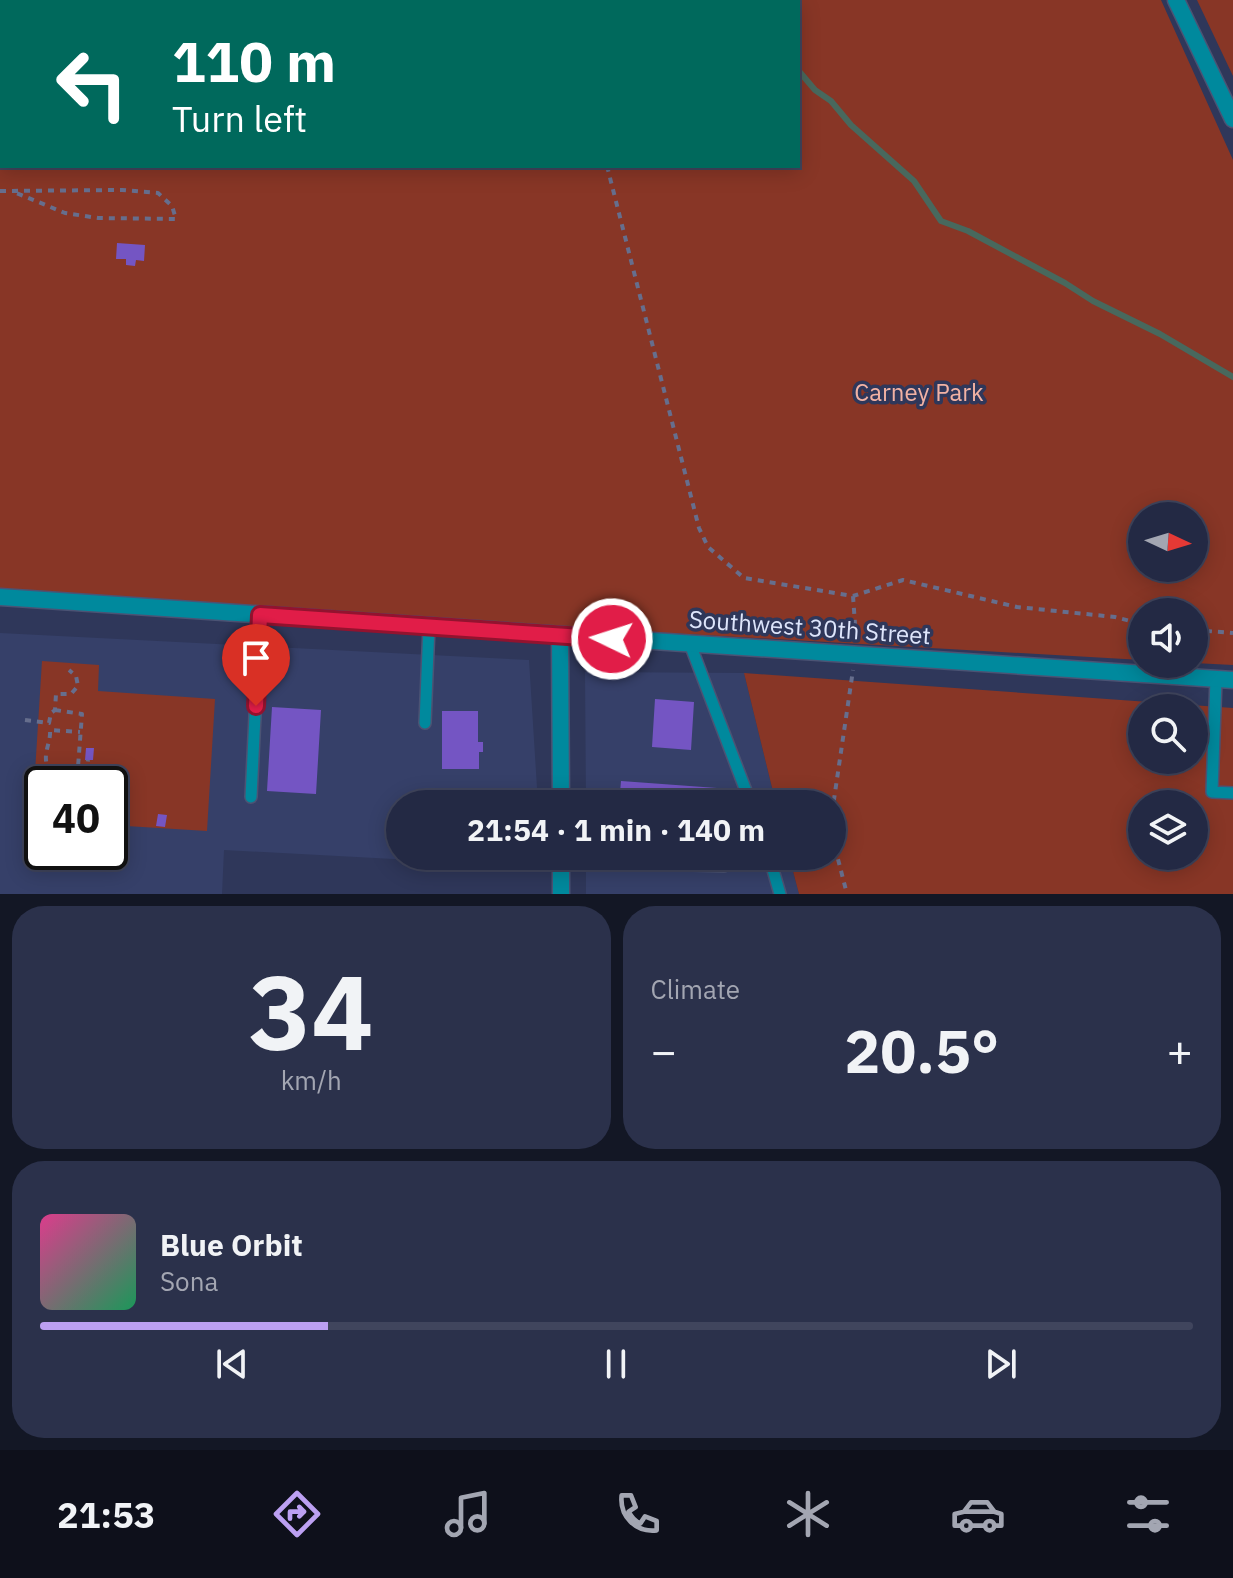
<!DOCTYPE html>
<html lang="en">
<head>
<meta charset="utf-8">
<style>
  body { margin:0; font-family:"IBM Plex Sans",sans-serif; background:#2b314b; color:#f1f3f6; height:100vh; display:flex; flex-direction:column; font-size:30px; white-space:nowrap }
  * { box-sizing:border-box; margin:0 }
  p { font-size:26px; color:#a3a6b2 }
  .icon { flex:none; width:44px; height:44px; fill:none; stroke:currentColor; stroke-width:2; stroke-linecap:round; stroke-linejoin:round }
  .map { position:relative; height:894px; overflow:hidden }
  .drawer { display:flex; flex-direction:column; gap:12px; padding:12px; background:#131725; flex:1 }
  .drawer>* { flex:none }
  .banner { position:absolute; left:0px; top:0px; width:800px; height:168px; box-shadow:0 4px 20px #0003,0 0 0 2px #40455d; background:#00695c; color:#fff; overflow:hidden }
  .needle { width:52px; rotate:94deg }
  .tools { position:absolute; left:1128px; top:502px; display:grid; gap:16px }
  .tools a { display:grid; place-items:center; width:80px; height:80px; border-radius:50%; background:#232944; box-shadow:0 4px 20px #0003,0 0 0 2px #40455d; font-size:40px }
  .speed { position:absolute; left:24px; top:766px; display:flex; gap:16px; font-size:40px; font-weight:700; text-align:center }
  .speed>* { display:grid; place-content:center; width:104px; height:104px; border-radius:50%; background:#232944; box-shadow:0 4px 20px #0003,0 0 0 2px #40455d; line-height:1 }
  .speed .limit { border:4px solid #111; border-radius:12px; background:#fff; color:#111 }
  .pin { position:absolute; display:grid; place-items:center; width:68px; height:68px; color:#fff; margin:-82px -34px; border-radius:50% 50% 50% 0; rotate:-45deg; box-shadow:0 0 8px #0007 }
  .pin .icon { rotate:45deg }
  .me { position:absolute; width:88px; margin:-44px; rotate:274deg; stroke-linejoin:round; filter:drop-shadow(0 0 6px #0008) }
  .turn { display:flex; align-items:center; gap:28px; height:168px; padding:0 40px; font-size:36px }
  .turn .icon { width:104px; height:104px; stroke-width:2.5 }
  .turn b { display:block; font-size:56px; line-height:68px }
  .big { font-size:60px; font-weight:700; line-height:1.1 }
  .drawer .widget { flex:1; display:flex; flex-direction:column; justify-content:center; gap:12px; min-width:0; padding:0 28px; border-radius:32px; background:#2b314b }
  .drawer .dial { align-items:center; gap:0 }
  .dial b { font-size:104px; line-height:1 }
  .song { display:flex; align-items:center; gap:24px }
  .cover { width:96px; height:96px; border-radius:12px; background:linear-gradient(135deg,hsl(330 70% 55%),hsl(150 70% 35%)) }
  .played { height:8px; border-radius:4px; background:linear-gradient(90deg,#bca0f2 25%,#40455d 25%) }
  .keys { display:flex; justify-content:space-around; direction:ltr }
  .heat { display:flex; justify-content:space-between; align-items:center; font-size:44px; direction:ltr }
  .drawer .tiles { flex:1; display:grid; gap:12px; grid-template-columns:1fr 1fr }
  .widget:last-child { grid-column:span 2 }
  .trip { position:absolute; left:386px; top:790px; width:460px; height:80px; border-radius:40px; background:#232944; box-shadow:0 4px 20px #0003,0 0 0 2px #40455d; font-weight:700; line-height:80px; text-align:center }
  .dock { display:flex; height:128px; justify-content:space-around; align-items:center; background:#0e101b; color:#a3a6b2 }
  .dock .icon { width:56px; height:56px }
  .dock .selected { color:#bca0f2 }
  .dock b { font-size:36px; color:#f1f3f6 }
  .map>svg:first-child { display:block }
  .built { fill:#364069; fill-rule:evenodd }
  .green { fill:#883626; fill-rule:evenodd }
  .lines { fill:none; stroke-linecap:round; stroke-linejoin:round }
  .stream { stroke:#48685d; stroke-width:6 }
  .building { fill:#7455c3 }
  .service-casing { stroke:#4b5374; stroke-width:14 }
  .tertiary-casing { stroke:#4b5374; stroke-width:19 }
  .path { stroke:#666e8d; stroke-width:4; stroke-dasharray:6 6; stroke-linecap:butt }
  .service { stroke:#00899d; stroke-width:11 }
  .tertiary { stroke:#00899d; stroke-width:16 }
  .route-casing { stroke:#92132f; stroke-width:20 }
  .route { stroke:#e11d48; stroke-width:14 }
  .labels { text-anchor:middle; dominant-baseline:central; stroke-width:7; stroke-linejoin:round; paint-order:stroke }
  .park-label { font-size:24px; fill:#f2b2a4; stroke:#2f375a }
  .street-label { font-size:24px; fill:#dee5fb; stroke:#2f375a }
</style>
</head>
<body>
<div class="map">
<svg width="1233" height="894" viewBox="0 0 1233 894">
  <rect width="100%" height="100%" fill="#2f375a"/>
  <!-- built -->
  <path class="built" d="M 0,633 L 529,660 L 538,804 L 400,804 L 400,856 L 541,856 L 541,867 L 224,850 L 222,894 L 0,894 ZM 42,784 L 110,784 L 110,852 L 42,852 Z
    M 585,672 L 744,673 L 776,804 L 586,804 Z
    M 586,856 L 789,856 L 799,894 L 586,894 Z"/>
  <!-- green -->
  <path class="green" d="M 0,0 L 1161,0 L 1233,160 L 1233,665 L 1194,663 L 1194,612 L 1142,612 L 1142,660 L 0,595 ZM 2,2 L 798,2 L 798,166 L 2,166 ZM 1142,516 L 1194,516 L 1194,568 L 1142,568 Z
    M 1197,0 L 1233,0 L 1233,76 Z
    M 42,661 L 99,665 L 98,691 L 215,699 L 207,831 L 110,825 L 110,784 L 42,784 L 42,821 L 32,820 Z
    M 744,673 L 1233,708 L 1233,894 L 799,894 L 789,856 L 832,856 L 832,804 L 776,804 ZM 1142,708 L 1194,708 L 1194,760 L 1142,760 ZM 1142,804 L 1194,804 L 1194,856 L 1142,856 Z"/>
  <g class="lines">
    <!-- stream -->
    <path class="stream" d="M 739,0 L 740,2
      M 798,70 L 815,90 L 831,101 L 851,125 L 914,181 L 941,221 L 968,231 L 1065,283 L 1093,301 L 1160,334 L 1233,377"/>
  </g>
  <!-- building -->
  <path class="building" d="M 117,243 L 145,245 L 144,261 L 136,260 L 135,266 L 126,265 L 126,259 L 116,259 Z
    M 655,699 L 694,702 L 691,750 L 652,747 Z
    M 272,707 L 321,710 L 316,794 L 267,791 Z
    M 442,711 L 478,711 L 478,742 L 483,742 L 483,752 L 479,752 L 479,769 L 442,769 Z
    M 86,748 L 94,748 L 93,760 L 85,760 Z
    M 78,776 L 92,777 L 91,784 L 77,784 Z
    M 621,781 L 717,788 L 721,804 L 619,804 Z
    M 158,814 L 167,815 L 165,827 L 156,826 Z"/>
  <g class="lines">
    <defs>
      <path id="service" d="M 690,644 L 751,804
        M 1216,679 L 1212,792 L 1233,793
        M 425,723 L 429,626
        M 251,797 L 260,615
        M 769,856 L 780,894
        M 561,861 L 724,866 L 741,856"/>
      <path id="tertiary" d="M 1176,0 L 1233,119
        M 0,597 L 1233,680
        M 560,635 L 561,804
        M 561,856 L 561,894"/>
    </defs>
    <!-- service casing -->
    <use href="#service" class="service-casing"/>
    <!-- tertiary casing -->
    <use href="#tertiary" class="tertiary-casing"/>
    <!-- path -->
    <path class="path" d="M 565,0 L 565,2
      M 607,166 L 699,528 L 708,547 L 744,578 L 853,596 L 903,580 L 1017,607 L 1115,617 L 1142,624
      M 0,191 L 122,190 L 158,193 L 172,206 L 176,219 L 98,218 L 65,213 L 14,192
      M 853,596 L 856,638
      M 1194,630 L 1233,633
      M 55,710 L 82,714 L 78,767 L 87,768 L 88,760
      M 25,720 L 49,723 L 51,713 L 55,710 L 56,694 L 71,694 L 78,686 L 76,676 L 69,670
      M 87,776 L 87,768
      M 42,784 L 42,773 L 47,765 C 43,752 51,743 50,730 L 80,732
      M 832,813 L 853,670
      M 832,836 L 847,894"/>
    <!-- service -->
    <use href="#service" class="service"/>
    <!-- tertiary -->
    <use href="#tertiary" class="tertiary"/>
  </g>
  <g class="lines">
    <defs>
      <path id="route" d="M 256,706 L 260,615 L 612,639"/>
    </defs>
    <!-- route casing -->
    <use href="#route" class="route-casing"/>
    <!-- route -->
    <use href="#route" class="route"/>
  </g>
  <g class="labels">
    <!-- park labels -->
    <g class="park-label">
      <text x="919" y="392">Carney Park</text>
    </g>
    <!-- street labels -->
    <g class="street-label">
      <text transform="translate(810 627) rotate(4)">Southwest 30th Street</text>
    </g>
  </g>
</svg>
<div class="tools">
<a><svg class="needle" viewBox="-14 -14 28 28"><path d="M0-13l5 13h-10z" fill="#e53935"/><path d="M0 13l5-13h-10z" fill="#a3a6b2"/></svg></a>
<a><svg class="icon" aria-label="sound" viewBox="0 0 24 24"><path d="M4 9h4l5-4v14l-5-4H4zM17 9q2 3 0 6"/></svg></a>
<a><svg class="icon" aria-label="search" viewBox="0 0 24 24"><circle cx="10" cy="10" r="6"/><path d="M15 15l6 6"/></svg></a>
<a><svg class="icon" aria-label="layers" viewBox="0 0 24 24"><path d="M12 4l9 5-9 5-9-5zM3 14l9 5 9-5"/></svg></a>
</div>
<div class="speed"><div class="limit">40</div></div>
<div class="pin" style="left:256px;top:706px;background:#d93025"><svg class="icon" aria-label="arrive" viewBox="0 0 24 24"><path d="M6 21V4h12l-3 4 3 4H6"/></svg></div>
<svg class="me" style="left:612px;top:639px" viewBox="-20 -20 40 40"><circle r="17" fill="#e11d48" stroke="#fff" stroke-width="3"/><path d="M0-11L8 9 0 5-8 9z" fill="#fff"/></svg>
<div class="trip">21:54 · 1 min · 140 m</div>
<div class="banner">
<div class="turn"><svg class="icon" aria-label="left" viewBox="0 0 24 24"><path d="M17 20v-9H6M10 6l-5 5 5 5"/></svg><div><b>110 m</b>Turn left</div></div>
</div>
</div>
<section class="drawer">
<div class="tiles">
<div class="widget dial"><b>34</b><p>km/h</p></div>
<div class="widget"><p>Climate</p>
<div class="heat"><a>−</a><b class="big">20.5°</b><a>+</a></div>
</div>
<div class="widget">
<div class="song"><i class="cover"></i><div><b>Blue Orbit</b><p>Sona</p></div></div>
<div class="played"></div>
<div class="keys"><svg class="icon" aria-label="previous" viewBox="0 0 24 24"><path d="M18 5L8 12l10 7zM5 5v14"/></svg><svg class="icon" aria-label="pause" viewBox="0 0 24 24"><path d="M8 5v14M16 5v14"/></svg><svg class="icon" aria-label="next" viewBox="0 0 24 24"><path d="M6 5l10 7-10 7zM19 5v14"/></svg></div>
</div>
</div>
</section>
<nav class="dock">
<b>21:53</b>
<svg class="icon selected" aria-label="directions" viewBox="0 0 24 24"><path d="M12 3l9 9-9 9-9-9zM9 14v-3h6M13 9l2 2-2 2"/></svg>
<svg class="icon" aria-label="music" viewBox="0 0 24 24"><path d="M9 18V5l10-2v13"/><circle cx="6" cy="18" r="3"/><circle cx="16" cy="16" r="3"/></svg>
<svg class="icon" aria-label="phone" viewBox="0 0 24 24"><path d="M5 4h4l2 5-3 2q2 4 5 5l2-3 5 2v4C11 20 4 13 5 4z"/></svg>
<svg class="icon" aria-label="climate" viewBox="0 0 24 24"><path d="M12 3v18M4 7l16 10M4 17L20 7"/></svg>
<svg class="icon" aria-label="car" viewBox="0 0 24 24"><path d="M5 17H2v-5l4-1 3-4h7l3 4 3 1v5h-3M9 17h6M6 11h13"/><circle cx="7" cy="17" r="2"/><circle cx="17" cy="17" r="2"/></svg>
<svg class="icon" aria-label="filters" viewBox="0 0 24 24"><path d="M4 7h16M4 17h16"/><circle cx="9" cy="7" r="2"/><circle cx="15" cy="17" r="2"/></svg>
</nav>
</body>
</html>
